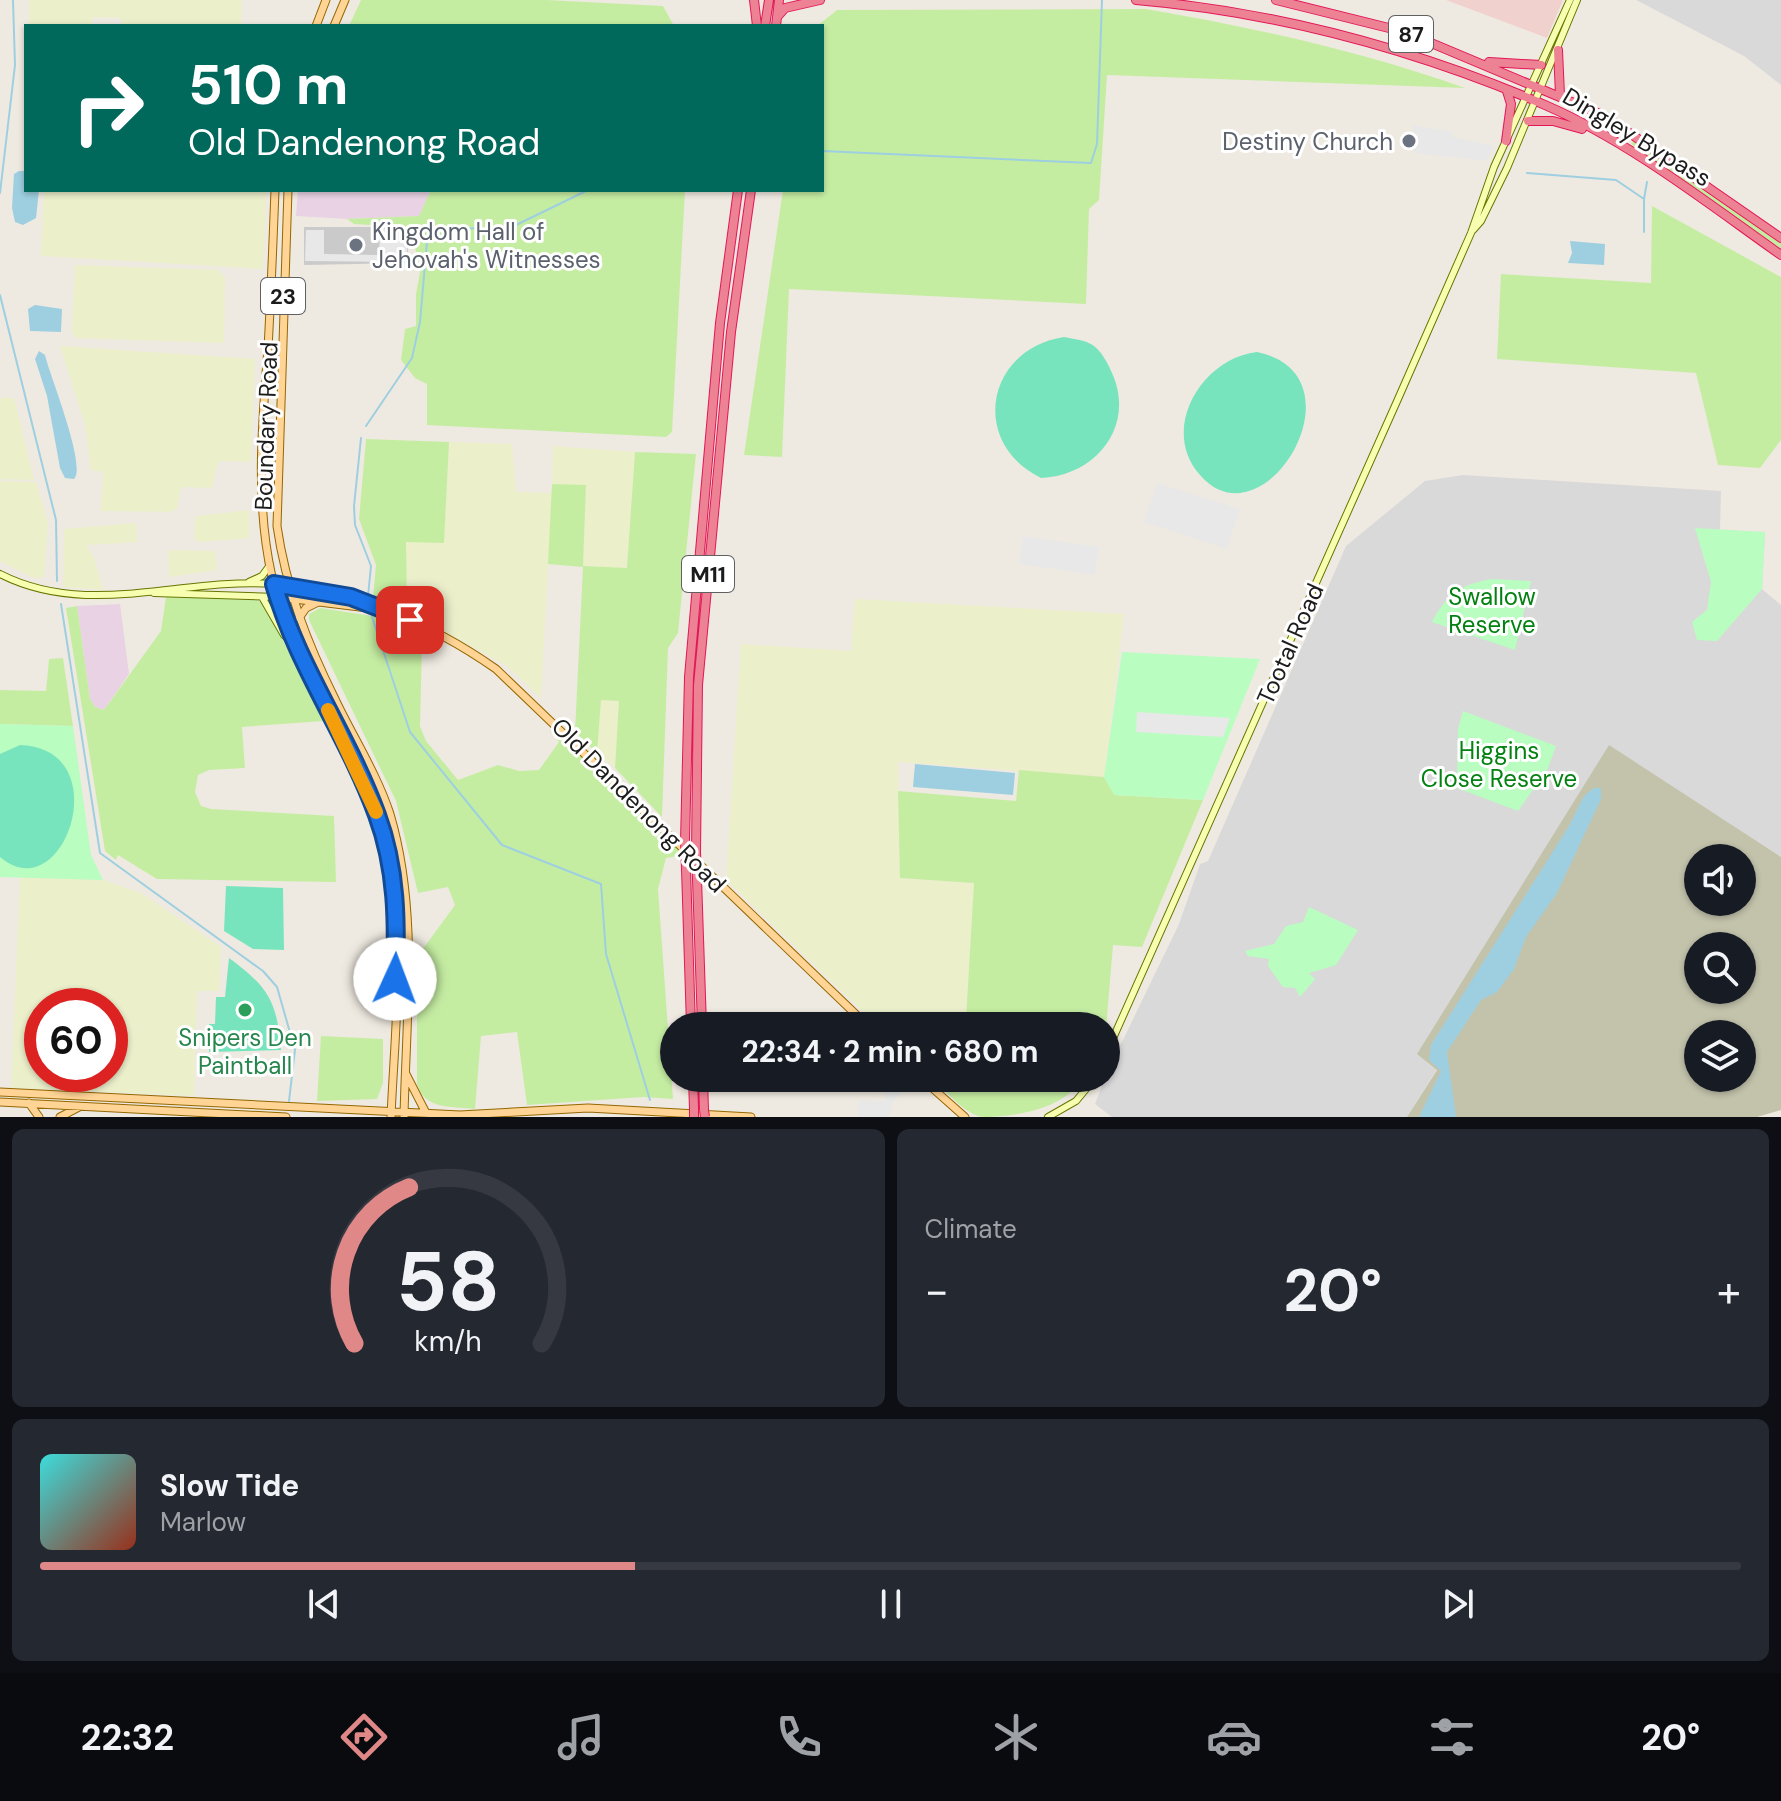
<!DOCTYPE html>
<html lang="en">
<head>
<meta charset="utf-8">
<style>
  body { margin:0; font-family:"DM Sans",sans-serif; background:#242831; color:#f1f3f6; height:100vh; display:flex; flex-direction:column; font-size:30px; white-space:nowrap }
  * { box-sizing:border-box; margin:0 }
  p { font-size:26px; color:#9ea1a6 }
  .icon { flex:none; width:44px; height:44px; fill:none; stroke:currentColor; stroke-width:2; stroke-linecap:round; stroke-linejoin:round }
  .map { position:relative; height:1117px; overflow:hidden }
  .panel { display:flex; flex-direction:column; gap:12px; padding:12px; background:#0d0f14; flex:1 }
  .panel>* { flex:none }
  .banner { position:absolute; left:24px; top:24px; width:800px; height:168px; border-radius:0px; box-shadow:0 2px 6px #0004; background:#00695c; color:#fff; overflow:hidden }
  .controls { position:absolute; left:1684px; top:844px; display:grid; gap:16px }
  .controls a { display:grid; place-items:center; width:72px; height:72px; border-radius:50%; background:#171b24; box-shadow:0 2px 6px #0004; font-size:40px }
  .speed { position:absolute; left:24px; top:988px; display:flex; gap:16px; font-size:40px; font-weight:700; text-align:center }
  .speed>* { display:grid; place-content:center; width:104px; height:104px; border-radius:50%; background:#171b24; box-shadow:0 2px 6px #0004; line-height:1 }
  .speed .limit { border:12px solid #d22; background:#fff; color:#111 }
  .pin { position:absolute; display:grid; place-items:center; width:68px; height:68px; color:#fff; margin:-34px; border-radius:16px; box-shadow:0 4px 12px #0006 }
  .me { position:absolute; width:88px; margin:-44px; rotate:2deg; stroke-linejoin:round; filter:drop-shadow(0 0 6px #0008) }
  .turn { display:flex; align-items:center; gap:28px; height:168px; padding:0 32px; font-size:36px }
  .turn .icon { width:104px; height:104px; stroke-width:2.5 }
  .turn b { display:block; font-size:56px; line-height:68px }
  .big { font-size:60px; font-weight:700; line-height:1.1 }
  .panel .tile { flex:1; display:flex; flex-direction:column; justify-content:center; gap:12px; min-width:0; padding:0 28px; border-radius:12px; background:#242831 }
  .panel .dial { align-items:center; gap:0 }
  .dial svg { height:208px; overflow:visible; fill:none; stroke:#363941; stroke-width:7; stroke-linecap:round; text-anchor:middle }
  .dial text { fill:#f1f3f6; stroke:none }
  .song { display:flex; align-items:center; gap:24px }
  .cover { width:96px; height:96px; border-radius:12px; background:linear-gradient(135deg,hsl(180 70% 55%),hsl(10 70% 35%)) }
  .played { height:8px; border-radius:4px; background:linear-gradient(90deg,#df8887 35%,#363941 35%) }
  .keys { display:flex; justify-content:space-around; direction:ltr }
  .heat { display:flex; justify-content:space-between; align-items:center; font-size:44px; direction:ltr }
  .panel .tiles { flex:1; display:grid; gap:12px; grid-template-columns:1fr 1fr }
  .tile:last-child { grid-column:span 2 }
  .trip { position:absolute; left:660px; top:1012px; width:460px; height:80px; border-radius:40px; background:#171b24; box-shadow:0 2px 6px #0004; font-weight:700; line-height:80px; text-align:center }
  .dock { display:flex; height:128px; justify-content:space-around; align-items:center; background:#090b0e; color:#9ea1a6 }
  .dock .icon { width:56px; height:56px }
  .dock .selected { color:#df8887 }
  .dock b { font-size:36px; color:#f1f3f6 }
  .map>svg:first-child { display:block }
  .residential { fill:#dad9d9 }
  .commercial { fill:#f1d1ce }
  .industrial { fill:#e8d2e3 }
  .religious { fill:#cacaca }
  .construction { fill:#c3c3ac; fill-rule:evenodd }
  .farmland { fill:#ebefca; fill-rule:evenodd }
  .grass { fill:#c5eda2 }
  .park { fill:#b9fdc0 }
  .pitch { fill:#78e4bd }
  .parking { fill:#e8e8e8 }
  .water { fill:#9ecfe0 }
  .lines { fill:none; stroke-linecap:round; stroke-linejoin:round }
  .stream { stroke:#9ecfe0; stroke-width:2 }
  .secondary-casing { stroke:#667600; stroke-width:8 }
  .primary-casing { stroke:#946700; stroke-width:9 }
  .highway-casing { stroke:#e31757; stroke-width:10 }
  .secondary { stroke:#f8feaf; stroke-width:6 }
  .primary { stroke:#ffd495; stroke-width:7 }
  .highway { stroke:#ec8293; stroke-width:8 }
  .highway-bridge-casing { stroke:#e31757; stroke-width:10; stroke-linecap:butt }
  .highway-bridge { stroke:#ec8293; stroke-width:8 }
  .route-casing { stroke:#114b97; stroke-width:20 }
  .route { stroke:#1a73e8; stroke-width:14 }
  .slow { stroke:#f59e0b; stroke-width:14 }
  .worship-dot { fill:#6b7280; stroke:#fff; stroke-width:3 }
  .leisure-dot { fill:#2e9e5b; stroke:#fff; stroke-width:3 }
  .labels { text-anchor:middle; dominant-baseline:central; stroke-width:6; stroke-linejoin:round; paint-order:stroke }
  .shield { fill:#fff; stroke:#606060; stroke-width:2 }
  .shield-label { font-size:22px; font-weight:bold; fill:#1c1c1c }
  .street-label { font-size:24px; fill:#1c1c1c; stroke:#fff }
  .worship-label { font-size:24px; fill:#5b616d; stroke:#fff; text-anchor:end }
  .park-label { font-size:24px; fill:#038111; stroke:#fff }
  .leisure-label { font-size:24px; fill:#27864d; stroke:#fff }
</style>
</head>
<body>
<div class="map">
<svg width="1781" height="1117" viewBox="0 0 1781 1117">
  <rect width="100%" height="100%" fill="#efeae1"/>
  <!-- residential -->
  <path class="residential" d="M 1636,0 L 1781,0 L 1781,85 L 1744,56 Z
    M 1463,475 L 1721,491 L 1720,530 L 1765,532 L 1762,589 L 1781,605 L 1781,857 L 1609,746 L 1418,1054 L 1437,1069 L 1407,1117 L 1112,1117 L 1095,1104 L 1106,1075 L 1179,924 L 1200,864 L 1208,861 L 1346,546 L 1425,481 Z"/>
  <!-- commercial -->
  <path class="commercial" d="M 1446,0 L 1563,0 L 1547,38 Z"/>
  <!-- industrial -->
  <path class="industrial" d="M 298,190 L 431,190 L 420,216 L 347,219 L 296,216 Z
    M 120,604 L 129,674 L 104,710 L 95,707 L 90,699 L 77,606 Z"/>
  <!-- religious -->
  <path class="religious" d="M 304,227 L 406,227 L 409,263 L 304,265 Z"/>
  <!-- construction -->
  <path class="construction" d="M 1609,745 L 1781,857 L 1781,1110 L 1757,1117 L 1407,1117 L 1437,1070 L 1417,1054 ZM 1698,858 L 1742,858 L 1742,902 L 1698,902 ZM 1698,946 L 1742,946 L 1742,990 L 1698,990 ZM 1698,1034 L 1742,1034 L 1742,1078 L 1698,1078 Z"/>
  <!-- farmland -->
  <path class="farmland" d="M 29,0 L 242,0 L 241,26 L 122,26 L 121,18 L 93,17 L 91,26 L 29,26 Z
    M 44,190 L 266,190 L 263,269 L 41,256 Z
    M 75,265 L 218,270 L 225,278 L 224,343 L 76,338 L 72,333 Z
    M 60,346 L 255,359 L 251,462 L 218,461 L 212,488 L 181,487 L 177,509 L 170,512 L 101,511 L 103,472 L 91,470 L 85,425 Z
    M 0,398 L 14,398 L 34,480 L 0,479 Z
    M 449,442 L 512,444 L 516,492 L 552,493 L 541,698 L 507,666 L 407,611 L 406,541 L 444,543 Z
    M 553,446 L 635,452 L 627,569 L 583,566 L 586,486 L 552,484 Z
    M 0,481 L 36,482 L 48,523 L 44,577 L 34,578 L 0,561 Z
    M 249,510 L 249,538 L 200,542 L 194,539 L 195,518 L 198,516 Z
    M 136,523 L 137,542 L 86,545 L 94,557 L 103,590 L 63,587 L 64,529 Z
    M 168,550 L 215,551 L 217,570 L 169,577 Z
    M 855,599 L 1124,614 L 1104,777 L 898,762 L 900,878 L 974,883 L 966,1021 L 918,1018 L 917,1026 L 878,1026 L 726,880 L 741,644 L 851,651 Z
    M 601,700 L 619,701 L 615,768 L 597,753 Z
    M 20,877 L 103,880 L 141,893 L 221,947 L 219,991 L 197,991 L 194,1096 L 11,1088 ZM 42,1006 L 110,1006 L 110,1074 L 42,1074 Z"/>
  <!-- grass -->
  <path class="grass" d="M 361,0 L 547,0 L 663,6 L 674,26 L 349,26 Z
    M 1146,9 C 1256,28 1360,51 1465,88 L 1107,75 L 1099,200 L 1089,209 L 1086,304 L 789,289 L 782,457 L 744,455 L 783,190 L 822,190 L 822,26 L 817,26 L 837,10 Z
    M 1633,141 L 1781,242 L 1781,249 L 1631,144 Z
    M 431,190 L 685,190 L 672,432 L 666,437 L 427,425 L 427,384 L 415,378 L 401,360 L 405,329 L 416,326 L 416,294 L 421,267 L 408,227 L 354,224 L 347,219 L 419,216 Z
    M 1652,206 L 1781,277 L 1781,440 L 1760,468 L 1718,465 L 1696,373 L 1497,359 L 1501,274 L 1651,283 Z
    M 366,439 L 449,442 L 444,543 L 406,542 L 407,611 L 373,598 L 376,565 L 359,519 Z
    M 635,452 L 696,454 L 678,633 L 668,648 L 662,817 L 615,768 L 619,701 L 601,700 L 597,753 L 575,732 L 583,567 L 548,564 L 552,484 L 586,485 L 583,566 L 627,568 Z
    M 166,597 L 257,600 L 265,605 L 324,721 L 242,727 L 245,768 L 209,770 L 198,775 L 195,792 L 201,806 L 211,809 L 334,816 L 336,882 L 157,879 L 118,855 L 116,860 L 105,851 L 66,608 L 77,606 L 90,699 L 95,707 L 104,710 L 161,631 Z
    M 320,608 L 385,618 L 426,636 L 422,643 L 420,726 L 426,741 L 458,780 L 498,765 L 519,771 L 539,770 L 559,742 L 550,731 L 555,729 L 678,848 L 678,856 L 666,858 L 658,889 L 673,1099 L 643,1097 L 527,1105 L 517,1032 L 481,1036 L 475,1109 C 450,1106 425,1110 417,1084 L 417,957 L 455,905 L 448,887 L 418,893 L 396,801 L 309,620 L 309,614 Z
    M 63,658 L 73,726 L 0,724 L 0,690 L 46,691 L 49,659 Z
    M 1019,770 L 1104,777 L 1115,795 L 1203,800 L 1142,947 L 1113,945 L 1106,1029 L 1106,1026 L 917,1026 L 918,1018 L 966,1020 L 974,883 L 900,878 L 898,791 L 1016,801 Z
    M 321,1036 L 383,1039 L 383,1083 L 377,1099 L 317,1101 Z
    M 933,1078 L 1082,1078 C 1066,1109 1015,1117 982,1117 C 963,1113 946,1091 933,1078 Z"/>
  <!-- park -->
  <path class="park" d="M 1695,528 L 1765,532 L 1762,589 L 1717,641 L 1697,640 L 1692,622 L 1707,610 L 1711,582 Z
    M 1492,579 L 1531,581 L 1515,650 L 1432,622 C 1446,595 1461,584 1492,579 Z
    M 1122,652 L 1260,659 L 1203,800 L 1114,795 L 1104,777 Z
    M 1463,711 L 1556,746 L 1548,768 L 1518,811 L 1457,788 L 1458,729 Z
    M 0,724 L 73,726 L 91,855 L 103,880 L 0,877 Z
    M 1309,907 L 1358,930 L 1336,965 L 1309,973 L 1315,979 L 1300,997 L 1295,988 L 1283,987 L 1268,966 L 1269,959 L 1248,956 L 1245,951 L 1274,944 L 1286,926 L 1303,922 Z"/>
  <!-- pitch -->
  <path class="pitch" d="M 1064,337 C 1074,339 1086,340 1094,346 C 1102,352 1108,364 1112,373 C 1136,426 1096,476 1041,478 C 969,443 986,349 1064,337 Z
    M 1257,352 C 1368,375 1264,549 1200,475 C 1159,429 1202,358 1257,352 Z
    M 20,745 C 119,748 64,912 0,857 L 0,754 Z
    M 226,886 L 283,888 L 284,950 L 253,949 L 224,931 Z
    M 229,958 C 268,987 277,1000 281,1050 L 209,1052 L 209,1024 L 215,1024 L 216,997 L 225,997 Z"/>
  <!-- parking -->
  <path class="parking" d="M 1413,125 L 1453,132 L 1452,137 L 1494,146 L 1487,161 L 1413,153 Z
    M 380,229 L 407,229 L 407,262 L 305,261 L 306,230 L 324,230 L 324,254 L 379,255 Z
    M 1157,483 L 1240,509 L 1227,549 L 1144,522 Z
    M 1023,536 L 1099,547 L 1095,575 L 1019,564 Z
    M 1137,712 L 1230,718 L 1223,737 L 1136,732 Z
    M 883,1078 L 905,1078 L 910,1084 L 894,1100 L 889,1117 L 858,1117 L 859,1100 L 886,1101 Z"/>
  <!-- water -->
  <path class="water" d="M 19,171 L 26,171 L 26,190 L 39,190 L 36,218 L 23,225 L 15,222 L 12,208 L 14,174 Z
    M 1570,241 L 1605,244 L 1604,265 L 1568,263 L 1572,253 Z
    M 35,305 L 62,309 L 61,332 L 30,331 L 28,309 Z
    M 39,351 L 45,355 C 50,376 87,466 74,479 L 65,478 L 60,468 L 47,396 L 35,359 Z
    M 915,764 L 1015,773 L 1013,795 L 913,787 Z
    M 1594,788 L 1601,788 L 1601,799 L 1557,893 L 1526,937 L 1514,969 L 1497,992 L 1481,1000 L 1447,1052 L 1456,1117 L 1419,1117 L 1441,1071 L 1429,1060 L 1431,1045 L 1569,826 L 1584,796 Z"/>
  <g class="lines">
    <!-- stream -->
    <path class="stream" d="M 822,151 L 1091,163 L 1097,144 L 1102,0
      M 1527,173 L 1616,180 L 1644,199 L 1647,182
      M 0,193 L 15,65 L 13,0
      M 1644,200 L 1644,232
      M 0,295 L 56,520 L 57,581
      M 366,426 L 412,358 L 420,322 L 428,230 L 512,227 L 588,190
      M 361,438 L 354,506 L 355,525 L 371,566 L 368,596
      M 61,604 L 100,853 L 263,971 L 277,987 L 295,1050 L 289,1101
      M 372,617 L 410,732 L 502,845 L 601,884 L 606,954 L 650,1100"/>
    <defs>
      <path id="secondary" d="M 1473,230 L 1481,221 L 1507,168 L 1577,0
        M 0,574 C 88,619 181,577 274,584
        M 249,582 L 262,576 L 270,565
        M 154,593 L 278,597
        M 262,597 L 284,635 L 296,647
        M 1106,1054 L 1398,399 L 1471,233 L 1494,167 L 1570,0
        M 1048,1117 L 1076,1101 L 1095,1078"/>
      <path id="primary" d="M 316,26 L 326,0
        M 334,26 L 345,0
        M 275,190 C 273,243 271,295 268,348 C 262,424 255,502 272,577 C 293,663 348,734 378,816 C 410,907 395,1021 391,1117
        M 288,190 L 277,526 C 286,588 307,643 335,699 C 353,737 377,774 390,814 C 419,912 406,1016 404,1117
        M 274,584 C 356,592 429,622 496,669 L 868,1026
        M 278,597 L 376,609
        M 299,618 L 306,608 L 320,601
        M 406,1074 L 426,1113
        M 921,1078 L 965,1117
        M 0,1092 L 460,1115 L 588,1108 L 751,1117
        M 0,1102 L 286,1117
        M 29,1103 L 39,1117
        M 60,1117 L 79,1107"/>
      <path id="highway" d="M 754,0 L 757,26
        M 1136,0 C 1278,12 1414,49 1545,105 C 1630,142 1706,202 1781,255
        M 1276,0 L 1405,32 L 1605,116 L 1781,238
        M 777,17 L 785,8 L 820,0
        M 765,26 L 769,0
        M 776,26 L 779,0
        M 1558,50 L 1560,95
        M 1489,62 L 1541,65
        M 1528,121 L 1553,121 L 1582,129
        M 1506,141 L 1511,104 L 1507,91
        M 685,841 L 689,677 L 720,323 L 738,190
        M 696,852 L 698,685 L 731,332 L 751,190
        M 686,869 L 691,1026
        M 697,879 L 702,1026
        M 693,1078 L 694,1109
        M 703,1078 L 704,1110"/>
    </defs>
    <!-- secondary casing -->
    <use href="#secondary" class="secondary-casing"/>
    <!-- primary casing -->
    <use href="#primary" class="primary-casing"/>
    <!-- highway casing -->
    <use href="#highway" class="highway-casing"/>
    <!-- secondary -->
    <use href="#secondary" class="secondary"/>
    <!-- primary -->
    <use href="#primary" class="primary"/>
    <!-- highway -->
    <use href="#highway" class="highway"/>
    <defs>
      <path id="highway-bridge" d="M 685,841 L 686,869
        M 696,852 L 697,879
        M 694,1109 L 694,1117
        M 704,1110 L 705,1117"/>
    </defs>
    <!-- highway-bridge casing -->
    <use href="#highway-bridge" class="highway-bridge-casing"/>
    <!-- highway-bridge -->
    <use href="#highway-bridge" class="highway-bridge"/>
  </g>
  <g class="lines">
    <defs>
      <path id="route" d="M 395,979 C 397,923 397,869 377,815 C 348,735 297,666 274,584 L 351,597 L 410,620"/>
    </defs>
    <!-- route casing -->
    <use href="#route" class="route-casing"/>
    <!-- route -->
    <use href="#route" class="route"/>
    <!-- slow -->
    <path class="slow" d="M 328,710 L 376,812"/>
  </g>
  <!-- markers -->
  <g class="worship-dot">
    <circle cx="1409" cy="141" r="8"/>
    <circle cx="356" cy="245" r="8"/>
  </g>
  <circle class="leisure-dot" cx="245" cy="1010" r="8"/>
  <g class="labels">
    <!-- shield labels -->
    <g class="shield">
      <rect x="1389" y="16" width="44" height="36" rx="6"/>
      <rect x="261" y="278" width="44" height="36" rx="6"/>
      <rect x="682" y="556" width="52" height="36" rx="6"/>
    </g>
    <g class="shield-label">
      <text x="1411" y="34">87</text>
      <text x="283" y="296">23</text>
      <text x="708" y="574">M11</text>
    </g>
    <!-- street labels -->
    <g class="street-label">
      <text transform="translate(1637 137) rotate(31)">Dingley Bypass</text>
      <text transform="translate(266 426) rotate(-88)">Boundary Road</text>
      <text transform="translate(1290 644) rotate(-66)">Tootal Road</text>
      <text transform="translate(639 805) rotate(45)">Old Dandenong Road</text>
    </g>
    <!-- worship labels -->
    <g class="worship-label">
      <text x="1393" y="141">Destiny Church</text>
      <text x="372" y="231" text-anchor="start">Kingdom Hall of<tspan x="372" dy="28">Jehovah's Witnesses</tspan></text>
    </g>
    <!-- park labels -->
    <g class="park-label">
      <text x="1492" y="596">Swallow<tspan x="1492" dy="28">Reserve</tspan></text>
      <text x="1499" y="750">Higgins<tspan x="1499" dy="28">Close Reserve</tspan></text>
    </g>
    <!-- leisure labels -->
    <g class="leisure-label">
      <text x="245" y="1037">Snipers Den<tspan x="245" dy="28">Paintball</tspan></text>
    </g>
  </g>
</svg>
<div class="controls">
<a><svg class="icon" aria-label="sound" viewBox="0 0 24 24"><path d="M4 9h4l5-4v14l-5-4H4zM17 9q2 3 0 6"/></svg></a>
<a><svg class="icon" aria-label="search" viewBox="0 0 24 24"><circle cx="10" cy="10" r="6"/><path d="M15 15l6 6"/></svg></a>
<a><svg class="icon" aria-label="layers" viewBox="0 0 24 24"><path d="M12 4l9 5-9 5-9-5zM3 14l9 5 9-5"/></svg></a>
</div>
<div class="speed"><div class="limit">60</div></div>
<div class="pin" style="left:410px;top:620px;background:#d93025"><svg class="icon" aria-label="arrive" viewBox="0 0 24 24"><path d="M6 21V4h12l-3 4 3 4H6"/></svg></div>
<svg class="me" style="left:395px;top:979px" viewBox="-20 -20 40 40"><circle r="19" fill="#fff"/><path d="M0-13L10 11 0 6-10 11z" fill="#1a73e8"/></svg>
<div class="trip">22:34 · 2 min · 680 m</div>
<div class="banner">
<div class="turn"><svg class="icon" aria-label="right" viewBox="0 0 24 24"><path d="M7 20v-9h11M14 6l5 5-5 5"/></svg><div><b>510 m</b>Old Dandenong Road</div></div>
</div>
</div>
<section class="panel">
<div class="tiles">
<div class="tile dial"><svg viewBox="0 0 100 80">
<path d="M14 69A42 42 0 1 1 86 69"/>
<path d="M14 69A42 42 0 0 1 35 9" stroke="#df8887"/>
<text x="50" y="56" font-size="32" font-weight="700">58</text>
<text x="50" y="72" font-size="11">km/h</text>
</svg></div>
<div class="tile"><p>Climate</p>
<div class="heat"><a>−</a><b class="big">20°</b><a>+</a></div>
</div>
<div class="tile">
<div class="song"><i class="cover"></i><div><b>Slow Tide</b><p>Marlow</p></div></div>
<div class="played"></div>
<div class="keys"><svg class="icon" aria-label="previous" viewBox="0 0 24 24"><path d="M18 5L8 12l10 7zM5 5v14"/></svg><svg class="icon" aria-label="pause" viewBox="0 0 24 24"><path d="M8 5v14M16 5v14"/></svg><svg class="icon" aria-label="next" viewBox="0 0 24 24"><path d="M6 5l10 7-10 7zM19 5v14"/></svg></div>
</div>
</div>
</section>
<nav class="dock">
<b>22:32</b>
<svg class="icon selected" aria-label="directions" viewBox="0 0 24 24"><path d="M12 3l9 9-9 9-9-9zM9 14v-3h6M13 9l2 2-2 2"/></svg>
<svg class="icon" aria-label="music" viewBox="0 0 24 24"><path d="M9 18V5l10-2v13"/><circle cx="6" cy="18" r="3"/><circle cx="16" cy="16" r="3"/></svg>
<svg class="icon" aria-label="phone" viewBox="0 0 24 24"><path d="M5 4h4l2 5-3 2q2 4 5 5l2-3 5 2v4C11 20 4 13 5 4z"/></svg>
<svg class="icon" aria-label="climate" viewBox="0 0 24 24"><path d="M12 3v18M4 7l16 10M4 17L20 7"/></svg>
<svg class="icon" aria-label="car" viewBox="0 0 24 24"><path d="M5 17H2v-5l4-1 3-4h7l3 4 3 1v5h-3M9 17h6M6 11h13"/><circle cx="7" cy="17" r="2"/><circle cx="17" cy="17" r="2"/></svg>
<svg class="icon" aria-label="filters" viewBox="0 0 24 24"><path d="M4 7h16M4 17h16"/><circle cx="9" cy="7" r="2"/><circle cx="15" cy="17" r="2"/></svg>
<b>20°</b>
</nav>
</body>
</html>
